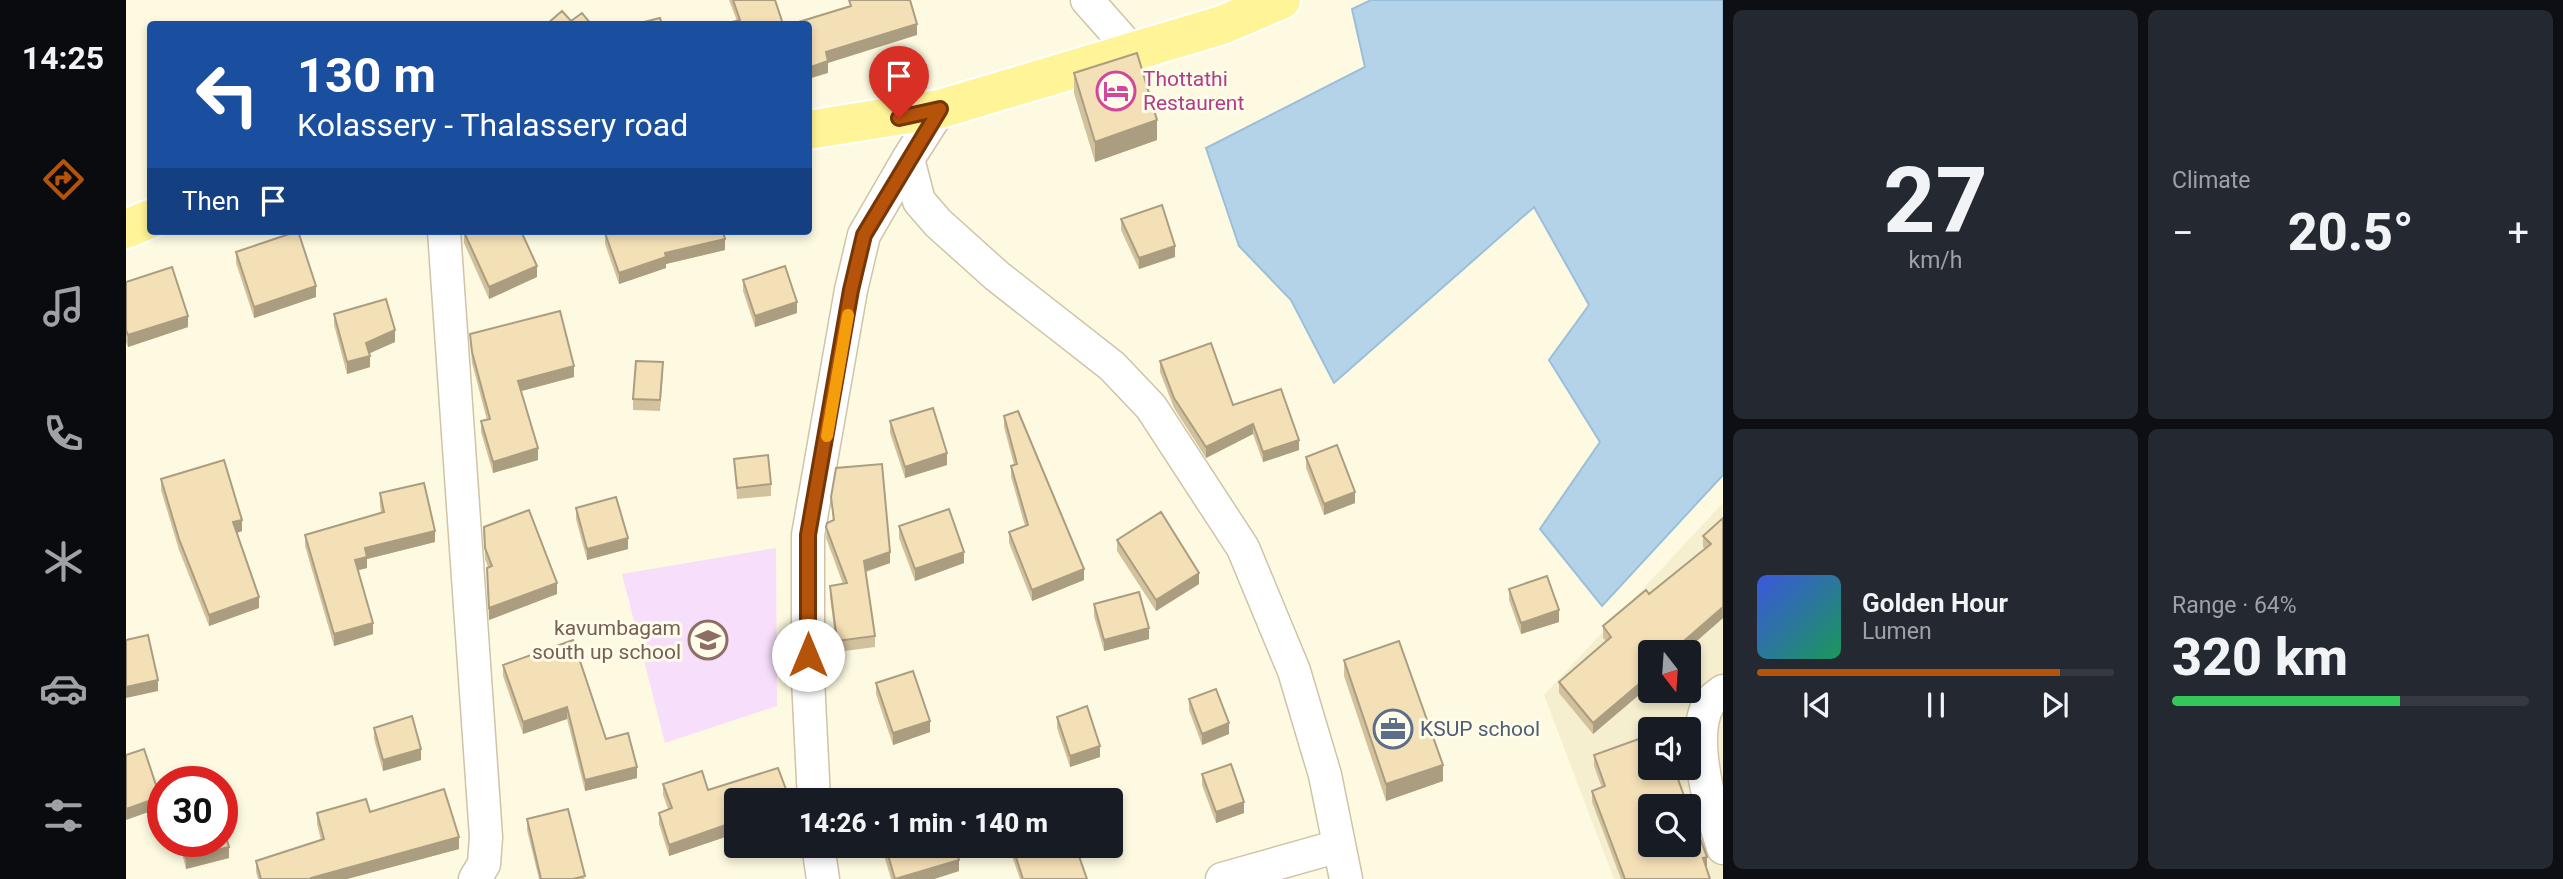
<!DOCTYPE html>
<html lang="en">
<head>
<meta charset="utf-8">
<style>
  body { margin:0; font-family:Roboto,sans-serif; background:#242831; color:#f1f3f6; height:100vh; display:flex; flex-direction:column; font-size:26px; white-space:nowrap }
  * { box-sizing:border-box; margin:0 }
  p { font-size:23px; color:#9ea1a6 }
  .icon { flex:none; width:38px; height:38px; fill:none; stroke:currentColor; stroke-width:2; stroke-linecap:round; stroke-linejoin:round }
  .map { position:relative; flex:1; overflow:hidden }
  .side { display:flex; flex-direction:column; gap:10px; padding:10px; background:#0d0f14; width:840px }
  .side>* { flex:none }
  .banner { position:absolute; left:21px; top:21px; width:665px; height:214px; border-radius:7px; box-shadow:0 4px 10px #0003; background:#1a4fa0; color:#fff; overflow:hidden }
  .needle { width:46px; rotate:163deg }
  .fabs { position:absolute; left:1512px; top:640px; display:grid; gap:14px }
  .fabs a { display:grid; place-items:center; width:63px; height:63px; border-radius:7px; background:#171b24; box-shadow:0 4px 10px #0003; font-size:35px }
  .speed { position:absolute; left:21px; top:766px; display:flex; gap:14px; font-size:35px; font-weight:700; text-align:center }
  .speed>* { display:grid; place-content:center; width:91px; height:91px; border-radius:50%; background:#171b24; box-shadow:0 4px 10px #0003; line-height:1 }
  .speed .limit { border:10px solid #d22; background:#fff; color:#111 }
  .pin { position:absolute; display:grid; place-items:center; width:60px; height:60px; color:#fff; margin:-72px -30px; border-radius:50% 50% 50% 0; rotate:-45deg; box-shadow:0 0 7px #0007 }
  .pin .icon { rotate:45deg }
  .me { position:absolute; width:77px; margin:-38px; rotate:0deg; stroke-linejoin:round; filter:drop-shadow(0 0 5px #0008) }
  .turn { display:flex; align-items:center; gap:24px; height:147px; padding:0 35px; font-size:32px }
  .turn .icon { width:91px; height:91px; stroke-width:2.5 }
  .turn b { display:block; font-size:49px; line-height:60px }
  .then { display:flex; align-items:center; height:66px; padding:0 35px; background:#0003; gap:14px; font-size:26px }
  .big { font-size:52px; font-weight:800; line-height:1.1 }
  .side .card { flex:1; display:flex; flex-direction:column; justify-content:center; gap:10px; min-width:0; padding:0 24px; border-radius:10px; background:#242831 }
  .side .dial { align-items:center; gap:0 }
  .dial b { font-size:91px; line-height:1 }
  .song { display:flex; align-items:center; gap:21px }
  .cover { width:84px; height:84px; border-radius:10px; background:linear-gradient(135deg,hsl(230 70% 55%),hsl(150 70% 35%)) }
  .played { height:7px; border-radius:4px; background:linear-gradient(90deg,#b45309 85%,#363941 85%) }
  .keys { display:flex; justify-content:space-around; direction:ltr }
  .heat { display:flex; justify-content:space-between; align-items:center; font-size:38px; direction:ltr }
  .charge { height:10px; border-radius:5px; background:linear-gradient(90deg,#34c759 64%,#363941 0) }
  .side .tiles { flex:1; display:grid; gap:10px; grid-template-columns:repeat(2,1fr) }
  .trip { position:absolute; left:598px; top:788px; width:399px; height:70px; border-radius:7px; background:#171b24; box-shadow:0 4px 10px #0003; font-weight:800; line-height:70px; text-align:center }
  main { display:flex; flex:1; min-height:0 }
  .tabs { display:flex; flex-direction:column; width:126px; justify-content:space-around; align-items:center; background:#090b0e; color:#9ea1a6 }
  .tabs .icon { width:49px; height:49px }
  .tabs .active { color:#b45309 }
  .tabs b { font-size:32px; color:#f1f3f6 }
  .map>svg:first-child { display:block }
  .residential { fill:#f5eecf; fill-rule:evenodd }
  .education { fill:#f7defa }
  .water { fill:#b5d3e8; stroke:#9abfda; stroke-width:2 }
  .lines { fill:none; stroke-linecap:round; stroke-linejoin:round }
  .minor-casing { stroke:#cfc3a8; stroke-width:35 }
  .major-casing { stroke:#fff; stroke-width:42 }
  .minor { stroke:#fff; stroke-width:32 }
  .major { stroke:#fff497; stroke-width:38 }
  .wall { fill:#d2c19d }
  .shaded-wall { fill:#ab9d80 }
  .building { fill:#f4e0b7; stroke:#ab9d80; stroke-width:2 }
  .route-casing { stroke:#753606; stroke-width:18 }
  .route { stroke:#b45309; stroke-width:12 }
  .slow { stroke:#f59e0b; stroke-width:12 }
  .labels { text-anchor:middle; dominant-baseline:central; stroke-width:6; stroke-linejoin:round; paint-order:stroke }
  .hotel-label { font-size:21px; fill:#b23c85; stroke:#fffce9; text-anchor:start }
  .education-label { font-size:21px; fill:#785e54; stroke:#fffce9; text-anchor:end }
  .service-label { font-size:21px; fill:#4e5e75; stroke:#fffce9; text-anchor:start }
</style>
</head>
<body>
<main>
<nav class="tabs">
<b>14:25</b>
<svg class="icon active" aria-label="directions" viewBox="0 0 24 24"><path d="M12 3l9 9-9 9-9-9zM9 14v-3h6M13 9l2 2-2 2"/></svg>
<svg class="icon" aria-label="music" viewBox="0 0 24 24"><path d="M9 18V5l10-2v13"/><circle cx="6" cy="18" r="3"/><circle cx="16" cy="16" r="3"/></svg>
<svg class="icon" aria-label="phone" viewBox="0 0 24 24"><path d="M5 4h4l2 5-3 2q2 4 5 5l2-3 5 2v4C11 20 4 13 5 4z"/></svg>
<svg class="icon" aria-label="climate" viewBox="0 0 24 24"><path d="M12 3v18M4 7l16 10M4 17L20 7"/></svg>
<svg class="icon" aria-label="car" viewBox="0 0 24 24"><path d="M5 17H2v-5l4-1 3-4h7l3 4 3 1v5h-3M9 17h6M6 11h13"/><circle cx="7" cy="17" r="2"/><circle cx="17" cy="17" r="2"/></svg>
<svg class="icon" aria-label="filters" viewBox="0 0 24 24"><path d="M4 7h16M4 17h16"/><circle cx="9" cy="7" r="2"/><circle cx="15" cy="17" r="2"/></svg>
</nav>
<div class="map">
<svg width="1597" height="879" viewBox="0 0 1597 879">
  <rect width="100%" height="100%" fill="#fdfae1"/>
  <!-- residential -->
  <path class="residential" d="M 1597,503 L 1597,879 L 1488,879 L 1418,695 ZM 1524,653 L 1563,653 L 1563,691 L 1524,691 ZM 1524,730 L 1563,730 L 1563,768 L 1524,768 ZM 1524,807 L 1563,807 L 1563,845 L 1524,845 Z"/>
  <!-- education -->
  <path class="education" d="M 650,548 L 651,706 L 539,743 L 496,574 Z"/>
  <!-- water -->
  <path class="water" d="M 1245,0 L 1597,0 L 1597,475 L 1476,606 L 1414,529 L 1474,442 L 1423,360 L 1463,305 L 1408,207 L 1208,383 L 1165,300 L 1113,246 L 1080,148 L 1239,67 L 1226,9 Z"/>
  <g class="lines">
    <defs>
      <path id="minor" d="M 961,0 L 1007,52
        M 814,109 L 782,159 L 793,201 L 812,223 L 871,276 L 986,366 L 1025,407 L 1117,548 L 1168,671 L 1199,775 L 1220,879
        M 318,231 L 360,837 L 358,864 L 349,879
        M 1597,691 C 1593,694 1587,698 1584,702 C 1562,735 1586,813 1597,848
        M 688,800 L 682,679 L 682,535 L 725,290 L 738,235 L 782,159
        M 692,845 L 697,879
        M 1096,879 L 1213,846"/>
      <path id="major" d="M 682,130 L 814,109 L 1096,25 L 1155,0
        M 0,229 L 24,219"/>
    </defs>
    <!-- minor casing -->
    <use href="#minor" class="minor-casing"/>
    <!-- major casing -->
    <use href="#major" class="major-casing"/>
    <!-- minor -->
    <use href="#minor" class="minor"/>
    <!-- major -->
    <use href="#major" class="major"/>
  </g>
  <!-- wall -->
  <path class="wall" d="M 603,0 L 649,0 L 657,24 L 611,21 Z
    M 948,73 L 1031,140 L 969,162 L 948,93 Z
    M 995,219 L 1049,257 L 1013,269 L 995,230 Z
    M 338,232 L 411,277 L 363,299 L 338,243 Z
    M 479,233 L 599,250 L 540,264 L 540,268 L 493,284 L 479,244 Z
    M 110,252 L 190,297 L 128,318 L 110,263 Z
    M 617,280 L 671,313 L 629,327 L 617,291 Z
    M 0,282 L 62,327 L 2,347 L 0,342 Z
    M 208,314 L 269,342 L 243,353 L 244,367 L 221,374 L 208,325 Z
    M 344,334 L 448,377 L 395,391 L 412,460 L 367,473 L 355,432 L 355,421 L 361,420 L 346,363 Z
    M 1034,361 L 1107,405 L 1173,450 L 1137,462 L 1127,434 L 1080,458 L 1048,408 L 1034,372 Z
    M 537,373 L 534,411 L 507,410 L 507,399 Z
    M 878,416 L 958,580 L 906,601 L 883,543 L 883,532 L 899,526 L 885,477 L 885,466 L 888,465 L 878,427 Z
    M 764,421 L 821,465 L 779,478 L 764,433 Z
    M 1180,457 L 1229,503 L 1198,515 L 1180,468 Z
    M 608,459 L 645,484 L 645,496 L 611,499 Z
    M 35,479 L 116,531 L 111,533 L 133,608 L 83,626 L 53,550 L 35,490 Z
    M 254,493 L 309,542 L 241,559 L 241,568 L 232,570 L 247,634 L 208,646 L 179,546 L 179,535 L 255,513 L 254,505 Z
    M 705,497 L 764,563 L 740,572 L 749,636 L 749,647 L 711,652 L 704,597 L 704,586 L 717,584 L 700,538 L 701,523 L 707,521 Z
    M 450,508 L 502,549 L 461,560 L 450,519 Z
    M 1597,518 L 1597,618 L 1557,653 L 1524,653 L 1524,691 L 1532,691 L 1526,696 L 1520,689 L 1467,734 L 1433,693 L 1433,682 L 1480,641 L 1477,638 L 1477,626 L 1523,594 L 1579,548 L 1577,547 L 1577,536 Z
    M 773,526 L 838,563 L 789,581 L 773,538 Z
    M 358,527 L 431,594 L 363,620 L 361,579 L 361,568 L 362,567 L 359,559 Z
    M 991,540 L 1073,584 L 1030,611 L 991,551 Z
    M 1383,589 L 1433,622 L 1395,634 L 1383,600 Z
    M 968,604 L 1023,639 L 978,651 L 968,616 Z
    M 447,640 L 480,739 L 511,778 L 459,791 L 441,719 L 397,734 L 377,676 L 377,665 Z
    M 1218,660 L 1317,781 L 1260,801 L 1218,676 Z
    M 750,683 L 804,732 L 767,745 L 750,694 Z
    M 1063,699 L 1103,734 L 1076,745 L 1063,710 Z
    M 931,717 L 974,757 L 944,767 L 931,728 Z
    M 248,728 L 295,760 L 257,771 L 248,739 Z
    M 1468,755 L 1581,868 L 1584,879 L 1495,879 L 1466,802 L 1466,791 L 1476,788 L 1468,766 Z
    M 1076,774 L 1118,813 L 1090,823 L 1076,785 Z
    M 537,784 L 582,790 L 611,800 L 611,833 L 543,856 L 533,824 L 533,813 L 542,809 L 537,795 Z
    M 244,812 L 333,849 L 221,879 L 132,879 L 130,872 L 130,861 L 195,840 L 191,824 L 191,813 Z
    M 401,819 L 459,879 L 413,879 L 401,830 Z
    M 53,842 L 96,842 L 103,858 L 60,869 Z
    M 755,845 L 828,845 L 833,871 L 808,879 L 765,879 Z
    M 882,845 L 949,845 L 961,879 L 894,879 Z"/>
  <!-- shaded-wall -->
  <path class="shaded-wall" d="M 791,24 L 791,35 L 702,63 L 702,73 L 682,79 L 682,68 L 700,52 Z
    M 1031,120 L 1031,140 L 969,162 L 969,142 Z
    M 599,239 L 599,250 L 540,264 L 540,268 L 493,284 L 493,273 L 539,253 Z
    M 1049,246 L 1049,257 L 1013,269 L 1013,258 Z
    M 411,266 L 411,277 L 363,299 L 363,287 Z
    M 190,286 L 190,297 L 128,318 L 128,307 Z
    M 671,302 L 671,313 L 629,327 L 629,316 Z
    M 62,316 L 62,327 L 2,347 L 2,335 Z
    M 269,330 L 269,342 L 240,355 L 240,343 Z
    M 244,356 L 244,367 L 221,374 L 221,362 Z
    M 448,366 L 448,377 L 392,392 L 392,381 Z
    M 1127,424 L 1127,434 L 1080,458 L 1080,447 Z
    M 1173,440 L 1173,450 L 1137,462 L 1137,452 Z
    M 412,448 L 412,460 L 367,473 L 367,462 Z
    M 821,453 L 821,465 L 779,478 L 779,467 Z
    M 1229,492 L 1229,503 L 1198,515 L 1198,504 Z
    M 116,520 L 116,531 L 107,534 L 107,522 Z
    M 309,531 L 309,542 L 241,559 L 241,568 L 229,571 L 229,560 L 239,548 Z
    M 502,538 L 502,549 L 461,560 L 461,549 Z
    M 764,552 L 764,563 L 738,572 L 738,561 Z
    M 838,552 L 838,563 L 789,581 L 789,569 Z
    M 958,569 L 958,580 L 906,601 L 906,590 Z
    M 1073,573 L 1073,584 L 1030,611 L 1030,600 Z
    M 431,583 L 431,594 L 363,620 L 363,608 Z
    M 133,597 L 133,608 L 83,626 L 83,615 Z
    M 1597,607 L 1597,618 L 1557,653 L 1544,653 Z
    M 1433,610 L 1433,622 L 1395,634 L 1395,623 Z
    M 247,623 L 247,634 L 208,646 L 208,634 Z
    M 1023,628 L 1023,639 L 978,651 L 978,640 Z
    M 1520,678 L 1520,689 L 1467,734 L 1467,723 Z
    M 32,680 L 32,691 L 0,698 L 0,687 Z
    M 441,707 L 441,719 L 397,734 L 397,722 Z
    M 804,721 L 804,732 L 767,745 L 767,733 Z
    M 1103,723 L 1103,734 L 1076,745 L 1076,734 Z
    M 974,746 L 974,757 L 944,767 L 944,756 Z
    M 295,749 L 295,760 L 257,771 L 257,760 Z
    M 1317,765 L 1317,781 L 1260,801 L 1260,784 Z
    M 511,767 L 511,778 L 459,791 L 459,780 Z
    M 34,797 L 34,808 L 0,820 L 0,809 Z
    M 1118,802 L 1118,813 L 1090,823 L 1090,812 Z
    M 611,821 L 611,833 L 543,856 L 543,845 Z
    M 333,837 L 333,849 L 221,879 L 185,879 L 185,878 Z
    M 103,847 L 103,858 L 60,869 L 60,858 Z
    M 1581,857 L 1581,868 L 1577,870 L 1577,858 Z
    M 833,860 L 833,871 L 808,879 L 771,879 Z"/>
  <!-- building -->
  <path class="building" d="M 607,0 L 649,0 L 657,24 L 598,24 L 614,20 Z
    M 723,0 L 784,0 L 791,24 L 700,52 L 702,61 L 682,68 L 682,24 L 666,24 L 725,6 Z
    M 436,11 L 445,21 L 456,13 L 465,24 L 421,24 Z
    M 534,18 L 536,24 L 510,24 Z
    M 1011,53 L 1031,120 L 969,142 L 948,73 Z
    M 1036,205 L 1049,246 L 1013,258 L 995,219 Z
    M 172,231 L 190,286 L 128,307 L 110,252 Z
    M 339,231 L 395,231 L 411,266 L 363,287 L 338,232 Z
    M 484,231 L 597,231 L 599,239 L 539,253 L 540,257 L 493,273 L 479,233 Z
    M 659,266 L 671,302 L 629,316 L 617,280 Z
    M 46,267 L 62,316 L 2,335 L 0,330 L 0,282 Z
    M 260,299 L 269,330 L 240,343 L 244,356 L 221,362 L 208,314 Z
    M 434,311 L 448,366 L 392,381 L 412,448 L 367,462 L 355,421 L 364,419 L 346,352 L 344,334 Z
    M 1085,343 L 1107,405 L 1155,389 L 1173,440 L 1137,452 L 1127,424 L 1080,447 L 1048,398 L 1034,361 Z
    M 510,361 L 537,362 L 534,400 L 507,399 Z
    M 807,408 L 821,453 L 779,467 L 764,421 Z
    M 892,411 L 958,569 L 906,590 L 883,532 L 902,525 L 885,466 L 891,464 L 878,416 Z
    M 1211,445 L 1229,492 L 1198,504 L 1180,457 Z
    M 642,455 L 645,484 L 611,488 L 608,459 Z
    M 98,460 L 116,520 L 107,522 L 133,597 L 83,615 L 53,539 L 35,479 Z
    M 756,464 L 764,552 L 738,561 L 749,636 L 711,641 L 704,586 L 721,583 L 700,527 L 701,523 L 708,520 L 705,497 L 710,468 Z
    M 298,483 L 309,531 L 239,548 L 241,557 L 229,560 L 247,623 L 208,634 L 179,535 L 258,512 L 254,493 Z
    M 490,497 L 502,538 L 461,549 L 450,508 Z
    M 823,509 L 838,552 L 789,569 L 773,526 Z
    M 403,510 L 431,583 L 363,608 L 361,568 L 366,566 L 359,548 L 358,527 Z
    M 1035,512 L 1073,573 L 1030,600 L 991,540 Z
    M 1597,518 L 1597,607 L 1544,653 L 1524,653 L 1524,682 L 1520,678 L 1467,723 L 1433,682 L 1485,637 L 1477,626 L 1520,590 L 1523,594 L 1585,544 L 1577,536 Z
    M 1421,576 L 1433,610 L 1395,623 L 1383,589 Z
    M 1013,592 L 1023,628 L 978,640 L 968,604 Z
    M 22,635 L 32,680 L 0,687 L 0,640 Z
    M 447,640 L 480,739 L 502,733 L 511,767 L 459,780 L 441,707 L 397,722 L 377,665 Z
    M 1273,641 L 1317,765 L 1260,784 L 1218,660 Z
    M 787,671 L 804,721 L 767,733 L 750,683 Z
    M 1090,689 L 1103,723 L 1076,734 L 1063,699 Z
    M 961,706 L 974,746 L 944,756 L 931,717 Z
    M 286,716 L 295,749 L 257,760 L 248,728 Z
    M 1524,735 L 1524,768 L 1548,768 L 1562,807 L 1524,807 L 1524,845 L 1563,845 L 1563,808 L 1581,857 L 1577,858 L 1584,879 L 1499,879 L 1466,791 L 1479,786 L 1468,755 Z
    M 18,749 L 34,797 L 0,809 L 0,755 Z
    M 1105,764 L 1118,802 L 1090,812 L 1076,774 Z
    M 652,768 L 664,800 L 611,800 L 611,821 L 543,845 L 533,813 L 546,808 L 537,784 L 576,771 L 582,790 Z
    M 318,789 L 333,837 L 185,878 L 185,879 L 135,879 L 130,861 L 198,839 L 191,813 L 240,799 L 244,812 Z
    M 932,795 L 933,800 L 919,800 Z
    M 442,809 L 459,876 L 447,879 L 415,879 L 401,819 Z
    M 96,824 L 103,847 L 60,858 L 56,842 L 96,842 Z
    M 759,845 L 828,845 L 833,860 L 769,879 Z
    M 886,845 L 949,845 L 961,879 L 897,879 Z"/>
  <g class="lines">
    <defs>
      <path id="route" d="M 682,655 L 682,535 L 725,290 L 738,235 L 814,109 L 773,118"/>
    </defs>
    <!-- route casing -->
    <use href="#route" class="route-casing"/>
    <!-- route -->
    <use href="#route" class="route"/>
    <!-- slow -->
    <path class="slow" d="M 701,436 L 722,315"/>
  </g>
  <!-- icons -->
  <defs>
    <symbol id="hotel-ring" viewBox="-11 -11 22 22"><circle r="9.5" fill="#fffce9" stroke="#d1479c" stroke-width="1.5"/><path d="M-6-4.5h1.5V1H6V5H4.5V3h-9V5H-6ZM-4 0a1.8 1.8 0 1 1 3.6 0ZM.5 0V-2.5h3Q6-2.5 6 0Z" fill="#d1479c"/></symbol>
    <symbol id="school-ring" viewBox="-11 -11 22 22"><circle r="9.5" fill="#fffce9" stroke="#8d6e63" stroke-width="1.5"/><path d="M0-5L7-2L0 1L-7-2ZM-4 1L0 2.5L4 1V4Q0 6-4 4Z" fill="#8d6e63"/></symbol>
    <symbol id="office-ring" viewBox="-11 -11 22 22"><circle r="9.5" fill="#fffce9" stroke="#5c6f8a" stroke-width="1.5"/><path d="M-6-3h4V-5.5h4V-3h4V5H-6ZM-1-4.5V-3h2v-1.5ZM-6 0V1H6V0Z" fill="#5c6f8a"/></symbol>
  </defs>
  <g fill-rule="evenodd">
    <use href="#hotel-ring" x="968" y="69" width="44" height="44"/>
    <use href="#school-ring" x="560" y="618" width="44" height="44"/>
    <use href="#office-ring" x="1245" y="707" width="44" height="44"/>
  </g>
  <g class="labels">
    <!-- hotel labels -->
    <g class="hotel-label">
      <text x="1017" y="79">Thottathi<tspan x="1017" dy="24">Restaurent</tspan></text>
    </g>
    <!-- education labels -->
    <g class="education-label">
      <text x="555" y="628">kavumbagam<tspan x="555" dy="24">south up school</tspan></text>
    </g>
    <!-- service labels -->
    <g class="service-label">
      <text x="1294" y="729">KSUP school</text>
    </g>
  </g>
</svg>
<div class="fabs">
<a><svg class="needle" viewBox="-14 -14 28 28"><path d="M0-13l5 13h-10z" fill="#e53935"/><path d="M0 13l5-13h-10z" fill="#9ea1a6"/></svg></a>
<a><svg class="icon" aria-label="sound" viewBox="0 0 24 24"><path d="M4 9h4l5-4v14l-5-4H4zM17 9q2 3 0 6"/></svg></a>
<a><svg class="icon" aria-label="search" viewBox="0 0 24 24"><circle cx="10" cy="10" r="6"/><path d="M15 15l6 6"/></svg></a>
</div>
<div class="speed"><div class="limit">30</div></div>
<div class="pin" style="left:773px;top:118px;background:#d93025"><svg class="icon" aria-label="arrive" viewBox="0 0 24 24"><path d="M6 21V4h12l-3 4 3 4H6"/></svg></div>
<svg class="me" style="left:682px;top:655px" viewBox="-20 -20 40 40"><circle r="19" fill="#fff"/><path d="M0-13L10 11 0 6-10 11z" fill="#b45309"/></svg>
<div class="trip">14:26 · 1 min · 140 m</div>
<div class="banner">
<div class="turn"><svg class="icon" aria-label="left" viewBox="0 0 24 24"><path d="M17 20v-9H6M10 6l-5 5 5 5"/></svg><div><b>130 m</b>Kolassery - Thalassery road</div></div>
<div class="then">Then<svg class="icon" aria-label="arrive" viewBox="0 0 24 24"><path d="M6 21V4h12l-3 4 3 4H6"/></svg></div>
</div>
</div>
<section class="side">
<div class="tiles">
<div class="card dial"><b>27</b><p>km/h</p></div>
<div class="card"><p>Climate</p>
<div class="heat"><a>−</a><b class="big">20.5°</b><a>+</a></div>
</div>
<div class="card">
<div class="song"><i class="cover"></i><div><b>Golden Hour</b><p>Lumen</p></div></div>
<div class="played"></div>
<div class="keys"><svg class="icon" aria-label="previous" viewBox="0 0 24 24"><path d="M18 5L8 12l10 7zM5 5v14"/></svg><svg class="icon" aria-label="pause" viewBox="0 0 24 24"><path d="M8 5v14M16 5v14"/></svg><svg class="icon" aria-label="next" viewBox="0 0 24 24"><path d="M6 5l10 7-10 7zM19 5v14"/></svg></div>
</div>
<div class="card"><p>Range · 64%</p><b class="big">320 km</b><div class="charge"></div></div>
</div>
</section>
</main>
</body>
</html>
